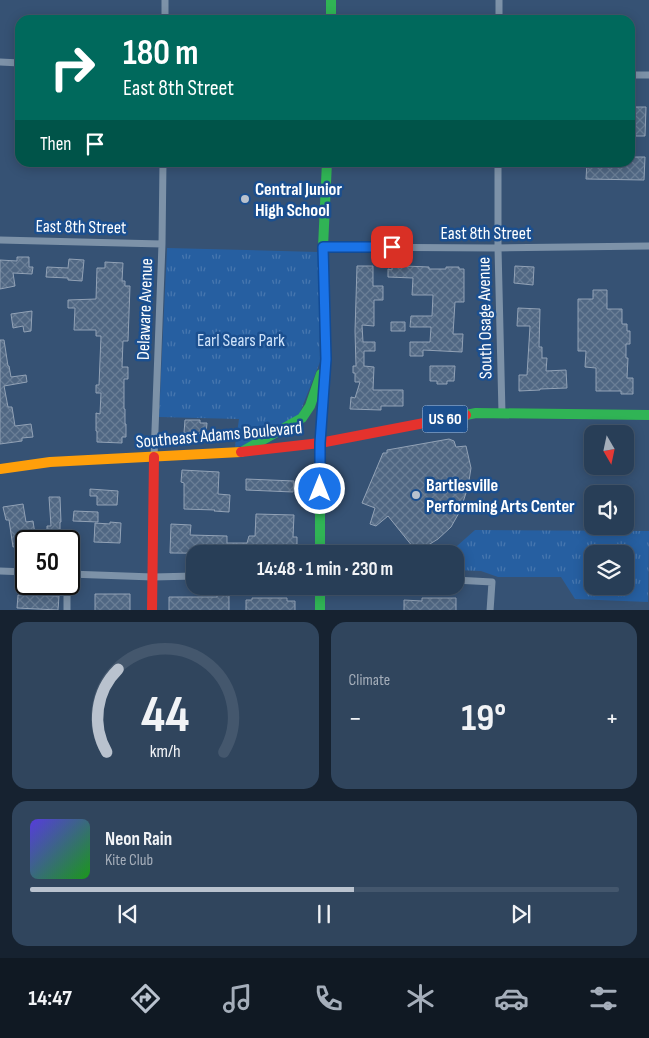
<!DOCTYPE html>
<html lang="en">
<head>
<meta charset="utf-8">
<style>
  body { margin:0; font-family:"Sofia Sans Condensed",sans-serif; background:#30455d; color:#f1f3f6; height:100vh; display:flex; flex-direction:column; font-size:19px; white-space:nowrap }
  * { box-sizing:border-box; margin:0 }
  p { font-size:16px; color:#a5aeba }
  .icon { flex:none; width:28px; height:28px; fill:none; stroke:currentColor; stroke-width:2; stroke-linecap:round; stroke-linejoin:round }
  .map { position:relative; height:610px; overflow:hidden }
  .sheet { display:flex; flex-direction:column; gap:12px; padding:12px; background:#162230; flex:1 }
  .sheet>* { flex:none }
  .hud { position:absolute; left:15px; top:15px; width:620px; height:152px; border-radius:15px; box-shadow:0 2px 12px #0003,0 0 0 1px #44576d; background:#00695c; color:#fff; overflow:hidden }
  .needle { width:32px; rotate:171deg }
  .controls { position:absolute; left:584px; top:425px; display:grid; gap:10px }
  .controls a { display:grid; place-items:center; width:50px; height:50px; border-radius:10px; background:#283e57; box-shadow:0 2px 12px #0003,0 0 0 1px #44576d; font-size:25px }
  .speed { position:absolute; left:15px; top:530px; display:flex; gap:10px; font-size:25px; font-weight:700; text-align:center }
  .speed>* { display:grid; place-content:center; width:65px; height:65px; border-radius:50%; background:#283e57; box-shadow:0 2px 12px #0003,0 0 0 1px #44576d; line-height:1 }
  .speed .limit { border:2px solid #111; border-radius:8px; background:#fff; color:#111 }
  .pin { position:absolute; display:grid; place-items:center; width:42px; height:42px; color:#fff; margin:-21px; border-radius:10px; box-shadow:0 2px 8px #0006 }
  .me { position:absolute; width:55px; margin:-28px; rotate:0deg; stroke-linejoin:round; filter:drop-shadow(0 0 4px #0008) }
  .turn { display:flex; align-items:center; gap:18px; height:105px; padding:0 25px; font-size:22px }
  .turn .icon { width:65px; height:65px; stroke-width:2.5 }
  .turn b { display:block; font-size:35px; line-height:42px }
  .then { display:flex; align-items:center; height:48px; padding:0 25px; background:#0003; gap:10px; font-size:19px }
  .big { font-size:38px; font-weight:700; line-height:1.1 }
  .sheet .widget { flex:1; display:flex; flex-direction:column; justify-content:center; gap:8px; min-width:0; padding:0 18px; border-radius:15px; background:#30455d }
  .sheet .dial { align-items:center; gap:0 }
  .dial svg { height:130px; overflow:visible; fill:none; stroke:#44576d; stroke-width:7; stroke-linecap:round; text-anchor:middle }
  .dial text { fill:#f1f3f6; stroke:none }
  .song { display:flex; align-items:center; gap:15px }
  .cover { width:60px; height:60px; border-radius:8px; background:linear-gradient(135deg,hsl(250 70% 55%),hsl(120 70% 35%)) }
  .played { height:5px; border-radius:2px; background:linear-gradient(90deg,#b9c2ce 55%,#44576d 55%) }
  .keys { display:flex; justify-content:space-around; direction:ltr }
  .heat { display:flex; justify-content:space-between; align-items:center; font-size:28px; direction:ltr }
  .sheet .tiles { flex:1; display:grid; gap:12px; grid-template-columns:1fr 1fr }
  .widget:last-child { grid-column:span 2 }
  .trip { position:absolute; left:186px; top:545px; width:278px; height:50px; border-radius:15px; background:#283e57; box-shadow:0 2px 12px #0003,0 0 0 1px #44576d; font-weight:700; line-height:50px; text-align:center }
  .menu { display:flex; height:80px; justify-content:space-around; align-items:center; background:#101923; color:#a5aeba }
  .menu .icon { width:35px; height:35px }
  .menu .selected { color:#b9c2ce }
  .menu b { font-size:22px; color:#f1f3f6 }
  .map>svg:first-child { display:block }
  .grass { fill:url(#grass-tufts); fill-rule:evenodd }
  .building { fill:url(#building-cross-hatch); stroke:#92a2b6 }
  .lines { fill:none; stroke-linecap:round; stroke-linejoin:round }
  .street { stroke:#7d92a8; stroke-width:7 }
  .fast { stroke:#30b455; stroke-width:10 }
  .slow { stroke:#ff9f0a; stroke-width:10 }
  .jam { stroke:#e5322d; stroke-width:10 }
  .route-casing { stroke:#114b97; stroke-width:12 }
  .route { stroke:#1a73e8; stroke-width:9 }
  .poi-dot { fill:#b9c2ce; stroke:#1b4f8f; stroke-width:2 }
  .labels { text-anchor:middle; dominant-baseline:central; stroke-width:5; stroke-linejoin:round; paint-order:stroke }
  .shield { fill:#1b4f8f; stroke:#bbcadd; stroke-width:1 }
  .shield-label { font-size:16px; font-weight:bold; fill:#fff }
  .poi-label { font-size:18px; font-weight:bold; fill:#fff; stroke:#1b4f8f; text-anchor:start }
  .street-label { font-size:18px; fill:#fff; stroke:#1b4f8f }
  .park-label { font-size:18px; fill:#cfe3fa; stroke:#1b4f8f }
</style>
</head>
<body>
<div class="map">
<svg width="649" height="611" viewBox="0 0 649 611">
  <defs>
    <pattern id="grass-tufts" width="24" height="20" patternUnits="userSpaceOnUse" patternTransform="scale(1.25)"><rect width="24" height="20" fill="#265fa1"/><path d="M3 7l-1-3M5 7V3M7 7l1-3M15 17l-1-3M17 17v-4M19 17l1-3" fill="none" stroke="#4777af"/></pattern>
    <pattern id="building-cross-hatch" width="8" height="8" patternUnits="userSpaceOnUse" patternTransform="scale(1.25)"><rect width="8" height="8" fill="#506783"/><path d="M0 0l8 8M0 8l8-8" fill="none" stroke="#6a7e96"/></pattern>
  </defs>
  <rect width="100%" height="100%" fill="#365274"/>
  <!-- grass -->
  <path class="grass" d="M 167,248 L 318,252 L 320,362 L 299,415 L 244,446 L 235,447 L 239,419 L 159,417 Z
    M 475,530 L 649,531 L 648,602 L 575,599 L 561,577 L 498,577 L 481,571 L 455,570 L 455,554 L 448,554 ZM 592,554 L 625,554 L 625,586 L 592,586 Z"/>
  <!-- building -->
  <path class="building" d="M 630,107 L 646,107 L 645,136 L 630,136 Z
    M 630,157 L 645,157 L 644,180 L 586,179 L 587,162 L 630,162 Z
    M 17,257 L 29,257 L 29,267 L 33,267 L 32,274 L 13,273 L 15,286 L 0,289 L 0,260 L 17,261 Z
    M 69,259 L 84,260 L 82,281 L 68,280 L 68,278 L 46,277 L 47,267 L 68,268 Z
    M 105,262 L 123,263 L 122,281 L 125,281 L 125,286 L 130,286 L 128,341 L 123,341 L 122,367 L 128,367 L 128,379 L 124,379 L 124,409 L 125,409 L 125,424 L 126,424 L 126,437 L 122,437 L 122,443 L 97,442 L 97,431 L 96,431 L 96,413 L 100,414 L 101,393 L 96,393 L 96,385 L 99,385 L 101,336 L 96,336 L 96,330 L 74,330 L 75,308 L 68,308 L 68,300 L 96,299 L 97,268 L 105,268 Z
    M 392,264 L 404,265 L 404,266 L 429,267 L 429,269 L 446,269 L 446,267 L 459,267 L 459,269 L 464,269 L 464,302 L 455,302 L 453,334 L 463,334 L 462,352 L 423,350 L 423,356 L 410,356 L 410,342 L 430,342 L 431,327 L 410,327 L 411,316 L 432,316 L 433,295 L 412,295 L 413,278 L 388,277 L 388,269 L 392,270 Z
    M 357,266 L 373,266 L 373,286 L 383,286 L 383,300 L 374,300 L 374,326 L 362,325 L 363,342 L 375,342 L 375,351 L 364,351 L 364,366 L 374,367 L 373,390 L 403,390 L 403,406 L 381,406 L 381,410 L 350,409 L 351,397 L 355,398 L 360,382 L 355,382 L 355,373 L 353,373 L 353,366 L 356,366 L 355,331 Z
    M 515,266 L 534,267 L 533,285 L 514,283 Z
    M 593,290 L 607,290 L 607,309 L 622,309 L 622,324 L 627,324 L 627,331 L 630,331 L 630,344 L 626,344 L 626,358 L 628,358 L 627,378 L 633,378 L 633,394 L 621,394 L 621,391 L 596,391 L 596,368 L 585,367 L 586,351 L 578,351 L 578,299 L 593,299 Z
    M 518,308 L 540,309 L 539,347 L 542,347 L 542,358 L 547,358 L 546,371 L 566,370 L 567,388 L 540,389 L 540,390 L 519,391 L 519,375 L 527,375 L 530,326 L 517,326 Z
    M 32,311 L 31,331 L 24,332 L 23,326 L 13,328 L 11,314 Z
    M 391,322 L 405,322 L 405,331 L 391,331 Z
    M 0,340 L 4,340 L 8,366 L 9,366 L 11,377 L 26,375 L 27,382 L 4,386 L 8,407 L 12,407 L 15,426 L 31,424 L 33,437 L 22,438 L 22,441 L 0,444 Z
    M 430,366 L 455,366 L 454,381 L 447,381 L 447,384 L 437,384 L 437,381 L 430,381 Z
    M 185,420 L 200,420 L 200,423 L 207,423 L 206,434 L 184,433 Z
    M 449,439 L 454,441 L 456,447 L 466,446 L 471,468 L 468,487 L 460,511 L 451,527 L 438,539 L 417,552 L 388,516 L 376,526 L 370,524 L 375,508 L 362,503 L 383,453 L 387,453 L 387,450 Z
    M 182,470 L 219,472 L 218,494 L 230,495 L 229,512 L 214,511 L 215,510 L 184,509 L 184,483 L 181,482 Z
    M 246,479 L 294,481 L 293,492 L 246,490 Z
    M 90,489 L 118,491 L 117,505 L 97,505 L 97,496 L 90,496 Z
    M 49,497 L 60,497 L 61,522 L 60,522 L 60,541 L 47,541 L 47,526 L 51,526 Z
    M 23,504 L 26,522 L 33,521 L 36,541 L 26,541 L 26,545 L 13,547 L 9,520 L 6,520 L 3,507 Z
    M 74,511 L 98,512 L 98,522 L 73,521 Z
    M 256,514 L 294,515 L 293,537 L 297,537 L 297,554 L 170,553 L 171,524 L 191,525 L 190,535 L 227,536 L 227,543 L 247,543 L 249,536 L 255,536 Z
    M 110,522 L 121,523 L 120,543 L 94,542 L 95,523 L 110,524 Z
    M 95,594 L 130,594 L 130,611 L 95,611 Z
    M 18,595 L 59,596 L 58,610 L 17,608 Z
    M 217,595 L 229,595 L 229,611 L 169,611 L 169,597 L 217,597 Z
    M 252,598 L 287,598 L 287,601 L 295,601 L 295,611 L 246,611 L 246,600 L 252,600 Z
    M 422,598 L 456,598 L 456,611 L 404,611 L 404,600 L 422,601 Z"/>
  <g class="lines">
    <!-- street -->
    <path class="street" d="M 165,20 L 165,0
      M 499,20 L 499,0
      M 0,62 L 20,63
      M 630,75 L 649,75
      M 498,162 L 498,248 L 502,413
      M 0,240 L 162,244
      M 323,247 L 498,248 L 649,246
      M 154,457 L 162,244 L 163,162
      M 0,571 L 26,572
      M 69,574 L 153,577 L 195,576
      M 455,580 L 492,582 L 490,611
      M 67,611 L 67,584"/>
    <!-- fast -->
    <path class="fast" d="M 331,0 L 331,20
      M 466,415 L 476,413 L 649,415
      M 243,451 L 302,418 L 310,406 L 321,374
      M 320,554 L 320,443 L 326,359 L 323,247 L 327,162
      M 320,586 L 320,611"/>
    <!-- slow -->
    <path class="slow" d="M 0,469 L 50,462 L 241,452"/>
    <!-- jam -->
    <path class="jam" d="M 241,452 L 320,443 L 466,415
      M 152,611 L 154,457"/>
  </g>
  <g class="lines">
    <defs>
      <path id="route" d="M 320,489 L 320,443 L 326,359 L 323,247 L 392,247"/>
    </defs>
    <!-- route casing -->
    <use href="#route" class="route-casing"/>
    <!-- route -->
    <use href="#route" class="route"/>
  </g>
  <!-- markers -->
  <g class="poi-dot">
    <circle cx="245" cy="199" r="5"/>
    <circle cx="416" cy="495" r="5"/>
  </g>
  <g class="labels">
    <!-- shield labels -->
    <rect class="shield" x="422.5" y="405.5" width="45" height="27" rx="4"/>
    <g class="shield-label">
      <text x="445" y="419">US 60</text>
    </g>
    <!-- poi labels -->
    <g class="poi-label">
      <text x="255" y="189">Central Junior<tspan x="255" dy="21">High School</tspan></text>
      <text x="426" y="485">Bartlesville<tspan x="426" dy="21">Performing Arts Center</tspan></text>
    </g>
    <!-- street labels -->
    <g class="street-label">
      <text transform="translate(81 227) rotate(1)">East 8th Street</text>
      <text x="486" y="233">East 8th Street</text>
      <text transform="translate(145 309) rotate(-88)">Delaware Avenue</text>
      <text transform="translate(485 318) rotate(-91)">South Osage Avenue</text>
      <text transform="translate(219 435) rotate(-5)">Southeast Adams Boulevard</text>
    </g>
    <!-- park labels -->
    <g class="park-label">
      <text x="241" y="340">Earl Sears Park</text>
    </g>
  </g>
</svg>
<div class="controls">
<a><svg class="needle" viewBox="-14 -14 28 28"><path d="M0-13l5 13h-10z" fill="#e53935"/><path d="M0 13l5-13h-10z" fill="#a5aeba"/></svg></a>
<a><svg class="icon" aria-label="sound" viewBox="0 0 24 24"><path d="M4 9h4l5-4v14l-5-4H4zM17 9q2 3 0 6"/></svg></a>
<a><svg class="icon" aria-label="layers" viewBox="0 0 24 24"><path d="M12 4l9 5-9 5-9-5zM3 14l9 5 9-5"/></svg></a>
</div>
<div class="speed"><div class="limit">50</div></div>
<div class="pin" style="left:392px;top:247px;background:#d93025"><svg class="icon" aria-label="arrive" viewBox="0 0 24 24"><path d="M6 21V4h12l-3 4 3 4H6"/></svg></div>
<svg class="me" style="left:320px;top:489px" viewBox="-20 -20 40 40"><circle r="17" fill="#1a73e8" stroke="#fff" stroke-width="3"/><path d="M0-11L8 9 0 5-8 9z" fill="#fff"/></svg>
<div class="trip">14:48 · 1 min · 230 m</div>
<div class="hud">
<div class="turn"><svg class="icon" aria-label="right" viewBox="0 0 24 24"><path d="M7 20v-9h11M14 6l5 5-5 5"/></svg><div><b>180 m</b>East 8th Street</div></div>
<div class="then">Then<svg class="icon" aria-label="arrive" viewBox="0 0 24 24"><path d="M6 21V4h12l-3 4 3 4H6"/></svg></div>
</div>
</div>
<section class="sheet">
<div class="tiles">
<div class="widget dial"><svg viewBox="0 0 100 80">
<path d="M14 69A42 42 0 1 1 86 69"/>
<path d="M14 69A42 42 0 0 1 21 18" stroke="#b9c2ce"/>
<text x="50" y="56" font-size="32" font-weight="700">44</text>
<text x="50" y="72" font-size="11">km/h</text>
</svg></div>
<div class="widget"><p>Climate</p>
<div class="heat"><a>−</a><b class="big">19°</b><a>+</a></div>
</div>
<div class="widget">
<div class="song"><i class="cover"></i><div><b>Neon Rain</b><p>Kite Club</p></div></div>
<div class="played"></div>
<div class="keys"><svg class="icon" aria-label="previous" viewBox="0 0 24 24"><path d="M18 5L8 12l10 7zM5 5v14"/></svg><svg class="icon" aria-label="pause" viewBox="0 0 24 24"><path d="M8 5v14M16 5v14"/></svg><svg class="icon" aria-label="next" viewBox="0 0 24 24"><path d="M6 5l10 7-10 7zM19 5v14"/></svg></div>
</div>
</div>
</section>
<nav class="menu">
<b>14:47</b>
<svg class="icon selected" aria-label="directions" viewBox="0 0 24 24"><path d="M12 3l9 9-9 9-9-9zM9 14v-3h6M13 9l2 2-2 2"/></svg>
<svg class="icon" aria-label="music" viewBox="0 0 24 24"><path d="M9 18V5l10-2v13"/><circle cx="6" cy="18" r="3"/><circle cx="16" cy="16" r="3"/></svg>
<svg class="icon" aria-label="phone" viewBox="0 0 24 24"><path d="M5 4h4l2 5-3 2q2 4 5 5l2-3 5 2v4C11 20 4 13 5 4z"/></svg>
<svg class="icon" aria-label="climate" viewBox="0 0 24 24"><path d="M12 3v18M4 7l16 10M4 17L20 7"/></svg>
<svg class="icon" aria-label="car" viewBox="0 0 24 24"><path d="M5 17H2v-5l4-1 3-4h7l3 4 3 1v5h-3M9 17h6M6 11h13"/><circle cx="7" cy="17" r="2"/><circle cx="17" cy="17" r="2"/></svg>
<svg class="icon" aria-label="filters" viewBox="0 0 24 24"><path d="M4 7h16M4 17h16"/><circle cx="9" cy="7" r="2"/><circle cx="15" cy="17" r="2"/></svg>
</nav>
</body>
</html>
